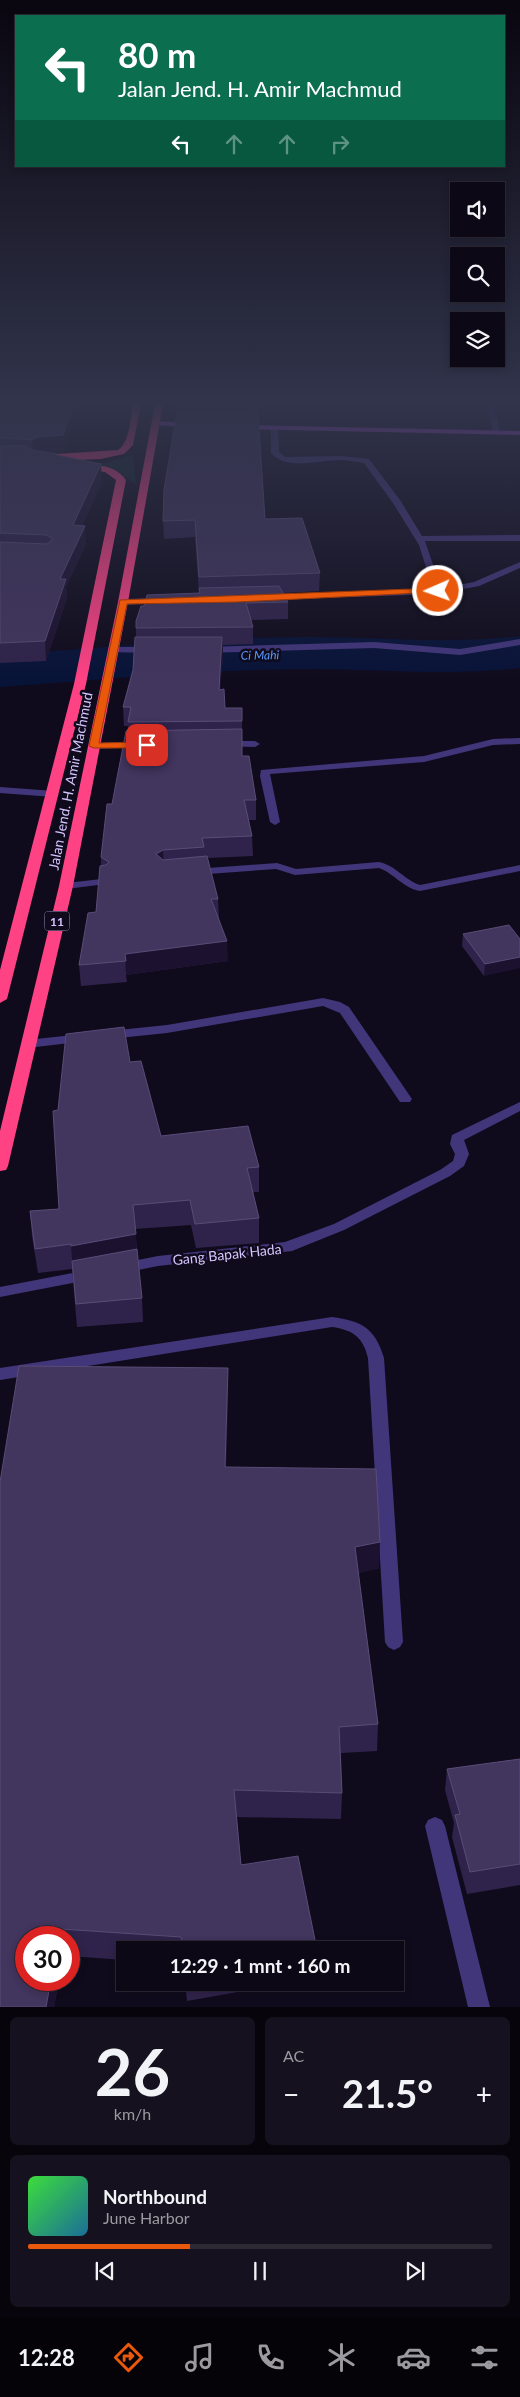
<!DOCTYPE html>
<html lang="id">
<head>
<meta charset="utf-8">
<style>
  body { margin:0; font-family:Lato,sans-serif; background:#15111e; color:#f1f3f6; height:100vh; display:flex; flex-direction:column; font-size:19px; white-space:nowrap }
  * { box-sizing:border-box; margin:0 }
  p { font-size:16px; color:#9a9aa0 }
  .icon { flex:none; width:28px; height:28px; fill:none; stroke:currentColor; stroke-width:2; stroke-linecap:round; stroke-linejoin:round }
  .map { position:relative; height:2007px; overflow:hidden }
  .sheet { display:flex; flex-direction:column; gap:10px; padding:10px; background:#07040c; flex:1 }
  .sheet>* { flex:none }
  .top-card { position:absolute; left:15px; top:15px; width:490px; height:152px; border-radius:0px; box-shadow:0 2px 8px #0003,0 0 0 1px #2c2934; background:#0b6e4f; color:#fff; overflow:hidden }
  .tools { position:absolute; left:450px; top:182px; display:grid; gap:10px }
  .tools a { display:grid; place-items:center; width:55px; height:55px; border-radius:0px; background:#0c0815; box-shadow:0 2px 8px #0003,0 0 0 1px #2c2934; font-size:25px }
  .speed { position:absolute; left:15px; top:1926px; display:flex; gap:10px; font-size:25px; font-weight:700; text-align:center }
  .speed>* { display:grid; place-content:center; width:65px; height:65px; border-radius:50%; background:#0c0815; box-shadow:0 2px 8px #0003,0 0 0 1px #2c2934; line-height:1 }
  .speed .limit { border:8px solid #d22; background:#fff; color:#111 }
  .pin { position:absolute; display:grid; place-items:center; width:42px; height:42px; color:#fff; margin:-21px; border-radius:10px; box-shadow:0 2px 8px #0006 }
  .me { position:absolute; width:55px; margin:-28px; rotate:268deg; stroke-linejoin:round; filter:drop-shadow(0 0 4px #0008) }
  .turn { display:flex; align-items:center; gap:18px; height:105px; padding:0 20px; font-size:22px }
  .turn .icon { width:65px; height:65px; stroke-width:2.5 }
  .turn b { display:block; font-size:35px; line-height:42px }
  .lanes { display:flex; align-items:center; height:48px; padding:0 20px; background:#0003; justify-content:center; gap:25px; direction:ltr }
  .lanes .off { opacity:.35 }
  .big { font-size:38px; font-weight:700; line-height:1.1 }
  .sheet .tile { flex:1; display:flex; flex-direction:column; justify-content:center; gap:8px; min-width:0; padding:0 18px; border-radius:8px; background:#15111e }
  .sheet .dial { align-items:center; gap:0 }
  .dial b { font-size:65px; line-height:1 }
  .song { display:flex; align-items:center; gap:15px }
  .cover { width:60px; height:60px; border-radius:8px; background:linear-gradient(135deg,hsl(120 70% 55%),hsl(200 70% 35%)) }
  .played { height:5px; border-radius:2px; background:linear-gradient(90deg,#ea580c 35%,#2c2934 35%) }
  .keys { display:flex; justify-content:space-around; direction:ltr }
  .heat { display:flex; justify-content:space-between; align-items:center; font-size:28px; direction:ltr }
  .sheet .tiles { flex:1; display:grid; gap:10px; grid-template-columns:1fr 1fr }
  .tile:last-child { grid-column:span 2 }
  .trip { position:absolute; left:116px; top:1941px; width:288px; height:50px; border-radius:0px; background:#0c0815; box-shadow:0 2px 8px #0003,0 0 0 1px #2c2934; font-weight:700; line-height:50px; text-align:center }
  .tabs { display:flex; height:80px; justify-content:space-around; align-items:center; background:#050308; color:#9a9aa0 }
  .tabs .icon { width:35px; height:35px }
  .tabs .selected { color:#ea580c }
  .tabs b { font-size:22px; color:#f1f3f6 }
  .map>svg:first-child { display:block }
  .green { fill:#0e2426 }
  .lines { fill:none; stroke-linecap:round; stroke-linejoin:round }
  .river { fill:#081338; fill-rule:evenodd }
  .minor { fill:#42367b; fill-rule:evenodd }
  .major { fill:#d34eff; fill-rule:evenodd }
  .highway { fill:#ff4284; fill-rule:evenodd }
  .path-bridge { stroke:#2da4ad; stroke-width:2; stroke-dasharray:2 2.5; stroke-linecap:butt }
  .wall { fill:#30234b }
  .shaded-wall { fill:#1c1230 }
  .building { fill:#42355e; stroke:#594c77 }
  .route { fill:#ea580c; stroke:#983908 }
  .labels { text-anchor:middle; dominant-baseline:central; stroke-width:5; stroke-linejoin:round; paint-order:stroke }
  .far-water-label { font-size:12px; font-style:italic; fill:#559aff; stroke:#100b1c }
  .shield { fill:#100b1c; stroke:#998ebb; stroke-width:1 }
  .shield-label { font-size:12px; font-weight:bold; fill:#d4c6ff }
  .street-label { font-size:14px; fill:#d4c6ff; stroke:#100b1c }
</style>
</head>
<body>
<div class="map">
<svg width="520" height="2007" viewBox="0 0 520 2007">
  <rect width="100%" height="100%" fill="#100b1c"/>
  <!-- green -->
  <path class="green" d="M 133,455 L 136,484 L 118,473 L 71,464 L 105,463 Z"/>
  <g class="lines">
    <!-- river -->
    <path class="river" d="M 520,636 L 520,668 C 447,677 373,668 300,669 C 200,670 100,680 0,687 L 0,655 C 100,648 200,638 300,637 C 373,636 447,645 520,636 Z"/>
    <!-- minor -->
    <path class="minor" d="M 486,399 L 494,399 L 500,434 L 493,432 Z
      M 271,426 L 278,428 L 279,452 L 285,457 L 341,456 L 369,459 L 400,500 L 422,536 L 520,535 L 520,541 L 425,541 L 441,588 L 474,582 L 520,562 L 520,568 L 479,586 L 438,594 L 265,600 L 263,598 L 268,595 L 433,589 L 419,545 L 393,503 L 364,463 C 356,462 348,460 340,460 C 318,460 287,471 271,453 Z
      M 161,598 L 164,599 L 164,603 L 123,605 L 118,602 L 123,599 Z
      M 520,639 L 520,645 L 460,655 L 374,648 L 205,653 L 200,650 L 205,647 L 374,642 L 460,649 Z
      M 113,647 L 150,647 L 155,650 L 150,653 L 110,652 L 108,650 Z
      M 520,738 L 520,744 L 493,745 L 424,762 L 270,774 L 280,822 L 275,825 L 270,822 L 260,776 L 261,770 L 424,756 L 493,739 Z
      M 226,741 L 255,741 L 260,744 L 255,747 L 222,746 L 221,744 Z
      M 139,742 L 144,745 L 143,747 L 94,749 L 89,746 L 94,743 Z
      M 0,787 L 54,791 L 59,794 L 54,797 L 0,793 Z
      M 379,862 C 397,866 404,880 420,885 L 520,865 L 520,871 L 420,891 C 403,888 395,874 379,868 L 295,875 L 276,869 L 194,875 L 188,872 L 194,869 L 277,863 L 296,869 Z
      M 102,879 L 106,880 L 108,882 L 106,884 L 66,889 L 60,886 L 66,883 Z
      M 323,998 L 340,1002 L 349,1007 L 412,1099 L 410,1102 L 400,1102 L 340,1013 L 323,1006 L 167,1033 L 109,1039 L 103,1035 L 109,1031 L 167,1025 Z
      M 82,1034 L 88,1038 L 87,1041 L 27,1048 L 21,1044 L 27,1040 Z
      M 520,1102 L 520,1111 L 464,1140 L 469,1154 L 464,1166 L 450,1176 L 344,1230 L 292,1251 L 158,1266 L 123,1273 L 118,1272 L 116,1268 L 118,1264 L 158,1256 L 285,1242 L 334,1224 L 440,1170 L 453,1161 L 455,1154 L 450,1144 L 452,1135 Z
      M 88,1270 L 93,1271 L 95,1275 L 93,1279 L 0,1297 L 0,1287 Z
      M 332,1317 C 362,1321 375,1328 384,1358 L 403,1642 L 400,1647 L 394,1650 L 388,1647 L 385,1642 L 368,1358 C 363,1337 353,1330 332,1327 L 0,1380 L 0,1368 Z
      M 435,1817 L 442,1820 L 445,1826 L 490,2007 L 468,2007 L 425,1826 L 428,1820 Z"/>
    <!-- major -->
    <path class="major" d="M 153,421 L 191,423 L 195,425 L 191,427 L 156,425 L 153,425 Z
      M 240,425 L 520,431 L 520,435 L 243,429 L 240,429 Z"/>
    <!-- highway -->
    <path class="highway" d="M 134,399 L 142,399 L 133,445 L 124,454 L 100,459 L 41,461 L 36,458 L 41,455 L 118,450 C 131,442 130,414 134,399 Z
      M 156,399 L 164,399 L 128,602 L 73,886 L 8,1166 L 6,1170 L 0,1171 L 0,1131 L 59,886 L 118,602 Z
      M 81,464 C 98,465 115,465 126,480 L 86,684 L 7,999 L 0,1003 L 0,970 L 74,684 L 116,480 L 105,472 L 78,469 L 76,467 Z"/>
    <!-- path-bridge -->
    <path class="path-bridge" d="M 116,404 L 168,404"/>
  </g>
  <!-- wall -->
  <path class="wall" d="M 0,399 L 81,399 L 64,452 L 53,453 L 102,482 L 82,526 L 86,544 L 66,587 L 67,598 L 46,661 L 0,663 Z
    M 178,406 L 257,408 L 265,519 L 320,573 L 319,591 L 283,593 L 288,602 L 288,619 L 251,620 L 253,627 L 253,644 L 223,645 L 223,655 L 220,690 L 225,708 L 242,708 L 242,756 L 256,800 L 256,820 L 249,820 L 252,836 L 253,856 L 207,858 L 218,899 L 219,919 L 228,961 L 126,975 L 127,982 L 81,986 L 79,965 L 96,912 L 101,866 L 101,857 L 128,731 L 128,726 L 124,726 L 123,707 L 133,670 L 136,637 L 136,628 L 144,606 L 199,593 L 195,537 L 164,539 L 163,521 L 179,412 Z
    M 463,934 L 520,939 L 484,976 L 462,946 Z
    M 130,1062 L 161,1136 L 259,1167 L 259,1192 L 253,1192 L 259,1218 L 259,1243 L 196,1248 L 191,1225 L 135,1229 L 137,1249 L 142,1298 L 143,1322 L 77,1327 L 72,1269 L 38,1273 L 32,1236 L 30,1211 L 59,1209 L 58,1110 Z
    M 228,1394 L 226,1467 L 379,1568 L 358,1573 L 378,1724 L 377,1751 L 341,1753 L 342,1793 L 341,1819 L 236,1817 L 241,1865 L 317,1950 L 125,1950 L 125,1960 L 69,1956 L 69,1938 L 26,1938 L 59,1980 L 54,2007 L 0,2007 Z
    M 520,1759 L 520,1885 L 467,1894 L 452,1837 L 454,1823 L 445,1790 L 447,1769 Z
    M 185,1982 L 294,1982 L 187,2001 Z"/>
  <!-- shaded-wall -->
  <path class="shaded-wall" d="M 75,399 L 81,399 L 64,452 L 38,454 L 34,457 L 32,440 Z
    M 101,464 L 102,482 L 74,544 L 73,525 Z
    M 85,526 L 86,544 L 66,587 L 67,598 L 46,661 L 45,641 L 60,579 Z
    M 222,637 L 223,655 L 219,708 L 219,690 Z
    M 163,850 L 164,870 L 156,854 Z
    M 227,941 L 228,961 L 126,975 L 125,954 Z
    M 520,957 L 520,968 L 484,976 L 485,964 Z
    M 136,1234 L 137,1258 L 73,1271 L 71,1246 Z
    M 228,1368 L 228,1394 L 225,1494 L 225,1467 Z
    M 380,1542 L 379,1568 L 354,1574 L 355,1547 Z
    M 51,1980 L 59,1980 L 54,2007 L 46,2007 Z"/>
  <!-- building -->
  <path class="building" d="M 0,399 L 75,399 L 63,435 L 37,437 L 32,440 L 0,438 Z
    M 180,399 L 256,399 L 257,408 L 178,406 Z
    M 177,412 L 258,415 L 265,519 L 302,518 L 320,573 L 199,577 L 195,520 L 163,521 L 164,490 Z
    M 0,446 L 25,446 L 32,450 L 57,454 L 56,455 L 101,464 L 73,525 L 85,526 L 60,579 L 66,579 L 45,641 L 0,643 L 0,542 L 47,544 L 53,539 L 47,535 L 0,533 Z
    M 279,586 L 288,602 L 246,603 L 253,627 L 136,628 L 136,621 L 141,606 L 144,606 L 147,595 L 200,593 L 199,588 Z
    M 135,637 L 222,637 L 219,690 L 224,689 L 225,708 L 242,708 L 242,721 L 128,722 L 131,707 L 123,707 L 133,670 Z
    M 242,729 L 242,756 L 249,756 L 256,800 L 244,800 L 252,836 L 202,838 L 204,847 L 163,850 L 156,854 L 163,860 L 207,856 L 218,899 L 211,899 L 227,941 L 125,954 L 126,961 L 79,965 L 88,913 L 96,912 L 100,866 L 106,865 L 109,862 L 101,857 L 107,804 L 112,804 L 126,731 Z
    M 509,925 L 520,939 L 520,957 L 485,964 L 463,934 Z
    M 124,1027 L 130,1062 L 141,1061 L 161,1136 L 248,1126 L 259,1167 L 247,1168 L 259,1218 L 195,1224 L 190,1200 L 133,1205 L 136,1234 L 71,1246 L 71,1244 L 35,1249 L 30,1211 L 59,1209 L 53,1111 L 58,1110 L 66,1034 Z
    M 137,1249 L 142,1298 L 76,1304 L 72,1261 Z
    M 19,1366 L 228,1368 L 225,1467 L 376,1469 L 380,1542 L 355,1547 L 378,1724 L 339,1727 L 342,1793 L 234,1790 L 241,1865 L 298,1856 L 317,1950 L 183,1950 L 181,1937 L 61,1929 L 59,1938 L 26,1938 L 26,1980 L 51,1980 L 46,2007 L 0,2007 L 0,1482 Z
    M 520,1759 L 520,1864 L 470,1872 L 455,1815 L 460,1814 L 447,1769 Z"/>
  <!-- sky -->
  <linearGradient id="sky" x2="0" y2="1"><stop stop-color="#09060f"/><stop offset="0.59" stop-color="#31344b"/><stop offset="1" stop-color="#31344b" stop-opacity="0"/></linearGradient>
  <rect width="520" height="680" fill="url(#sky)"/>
  <!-- route -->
  <path class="route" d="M 438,588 L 441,589 L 441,592 L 237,602 L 127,604 L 99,743 L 147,742 L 152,745 L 147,748 L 94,748 L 89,746 L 120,600 Z"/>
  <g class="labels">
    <!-- far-water labels -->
    <g class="far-water-label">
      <text transform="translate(260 655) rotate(-1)">Ci Mahi</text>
    </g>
    <!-- shield labels -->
    <rect class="shield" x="44.5" y="911.5" width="25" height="19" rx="4"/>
    <g class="shield-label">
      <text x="57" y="921">11</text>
    </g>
    <!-- street labels -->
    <g class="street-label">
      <text transform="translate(70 781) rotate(-79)">Jalan Jend. H. Amir Machmud</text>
      <text transform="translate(227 1254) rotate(-6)">Gang Bapak Hada</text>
    </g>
  </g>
</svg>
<div class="tools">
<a><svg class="icon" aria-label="sound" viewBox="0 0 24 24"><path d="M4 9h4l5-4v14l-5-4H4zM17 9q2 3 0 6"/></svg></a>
<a><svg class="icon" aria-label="search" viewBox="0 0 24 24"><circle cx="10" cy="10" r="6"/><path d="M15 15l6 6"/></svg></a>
<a><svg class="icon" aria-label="layers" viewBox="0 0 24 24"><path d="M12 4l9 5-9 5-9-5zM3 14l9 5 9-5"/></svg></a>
</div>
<div class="speed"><div class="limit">30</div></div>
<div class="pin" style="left:147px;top:745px;background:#d93025"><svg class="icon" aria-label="arrive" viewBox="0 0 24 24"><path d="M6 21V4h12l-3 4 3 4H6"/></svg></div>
<svg class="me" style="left:438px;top:591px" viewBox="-20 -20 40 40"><circle r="17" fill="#ea580c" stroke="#fff" stroke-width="3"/><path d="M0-11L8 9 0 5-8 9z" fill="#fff"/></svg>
<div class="trip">12:29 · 1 mnt · 160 m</div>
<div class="top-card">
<div class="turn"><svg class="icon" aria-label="left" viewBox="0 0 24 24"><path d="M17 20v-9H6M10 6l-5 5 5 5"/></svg><div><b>80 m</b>Jalan Jend. H. Amir Machmud</div></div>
<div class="lanes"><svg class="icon" aria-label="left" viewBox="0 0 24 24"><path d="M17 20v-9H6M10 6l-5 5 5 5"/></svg><svg class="icon off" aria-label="ahead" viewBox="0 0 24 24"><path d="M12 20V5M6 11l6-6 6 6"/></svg><svg class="icon off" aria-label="ahead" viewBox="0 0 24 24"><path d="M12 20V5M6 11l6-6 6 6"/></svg><svg class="icon off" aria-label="right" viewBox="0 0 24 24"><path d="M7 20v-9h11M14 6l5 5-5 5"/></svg></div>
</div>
</div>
<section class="sheet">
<div class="tiles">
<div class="tile dial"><b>26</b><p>km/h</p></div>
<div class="tile"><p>AC</p>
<div class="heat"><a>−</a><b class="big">21.5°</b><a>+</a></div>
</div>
<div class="tile">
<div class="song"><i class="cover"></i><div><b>Northbound</b><p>June Harbor</p></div></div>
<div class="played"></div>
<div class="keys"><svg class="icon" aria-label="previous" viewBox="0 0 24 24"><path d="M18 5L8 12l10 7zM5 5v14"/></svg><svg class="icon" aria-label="pause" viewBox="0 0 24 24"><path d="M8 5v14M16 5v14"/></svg><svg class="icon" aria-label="next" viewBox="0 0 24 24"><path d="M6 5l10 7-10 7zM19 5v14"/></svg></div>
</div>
</div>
</section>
<nav class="tabs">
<b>12:28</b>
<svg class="icon selected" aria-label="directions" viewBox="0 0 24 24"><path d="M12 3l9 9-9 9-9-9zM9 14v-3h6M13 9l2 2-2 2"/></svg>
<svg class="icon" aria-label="music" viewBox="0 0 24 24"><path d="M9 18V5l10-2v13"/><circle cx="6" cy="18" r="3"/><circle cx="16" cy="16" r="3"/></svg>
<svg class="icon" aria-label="phone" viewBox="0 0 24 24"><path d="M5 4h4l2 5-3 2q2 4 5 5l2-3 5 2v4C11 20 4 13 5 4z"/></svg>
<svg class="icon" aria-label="climate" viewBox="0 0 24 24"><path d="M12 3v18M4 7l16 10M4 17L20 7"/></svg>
<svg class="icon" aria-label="car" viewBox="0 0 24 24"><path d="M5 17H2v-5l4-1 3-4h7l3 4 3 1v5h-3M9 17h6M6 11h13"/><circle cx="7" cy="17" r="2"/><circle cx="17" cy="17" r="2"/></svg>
<svg class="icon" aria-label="filters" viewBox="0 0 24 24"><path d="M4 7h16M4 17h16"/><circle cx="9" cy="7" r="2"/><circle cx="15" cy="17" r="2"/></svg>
</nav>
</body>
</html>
